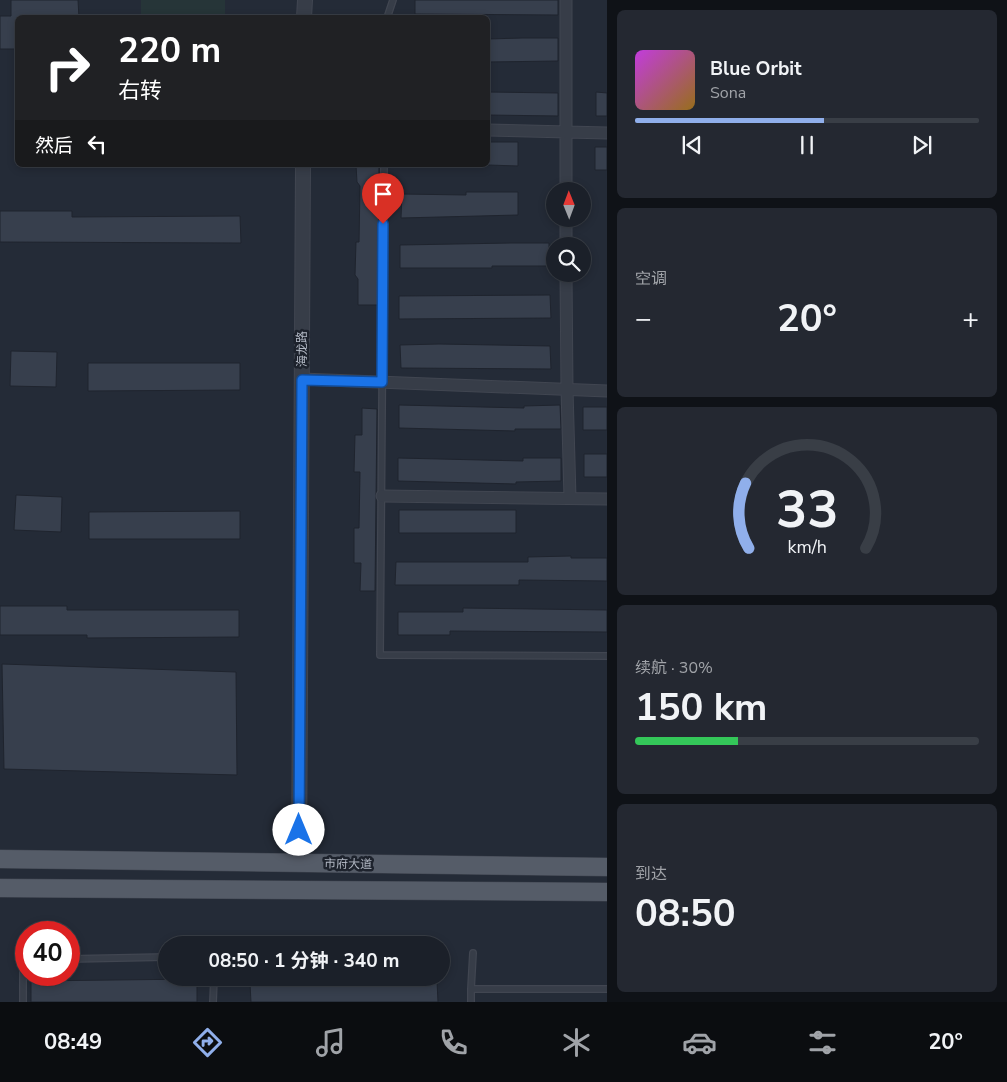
<!DOCTYPE html>
<html lang="zh">
<head>
<meta charset="utf-8">
<style>
  body { margin:0; font-family:"Nunito Sans","Noto Sans SC",sans-serif; background:#242831; color:#f1f3f6; height:100vh; display:flex; flex-direction:column; font-size:19px; white-space:nowrap }
  * { box-sizing:border-box; margin:0 }
  p { font-size:16px; color:#a0a3a8 }
  .icon { flex:none; width:28px; height:28px; fill:none; stroke:currentColor; stroke-width:2; stroke-linecap:round; stroke-linejoin:round }
  .map { position:relative; flex:1; overflow:hidden }
  .sheet { display:flex; flex-direction:column; gap:10px; padding:10px; background:#0f1217; width:400px }
  .sheet>* { flex:none }
  .banner { position:absolute; left:15px; top:15px; width:475px; height:152px; border-radius:8px; box-shadow:0 2px 8px #0003,0 0 0 1px #393e46; background:#202124; color:#fff; overflow:hidden }
  .needle { width:32px; rotate:359deg }
  .fabs { position:absolute; left:546px; top:182px; display:grid; gap:10px }
  .fabs a { display:grid; place-items:center; width:45px; height:45px; border-radius:50%; background:#1b2029; box-shadow:0 2px 8px #0003,0 0 0 1px #393e46; font-size:25px }
  .speed { position:absolute; left:15px; top:921px; display:flex; gap:10px; font-size:25px; font-weight:700; text-align:center }
  .speed>* { display:grid; place-content:center; width:65px; height:65px; border-radius:50%; background:#1b2029; box-shadow:0 2px 8px #0003,0 0 0 1px #393e46; line-height:1 }
  .speed .limit { border:8px solid #d22; background:#fff; color:#111 }
  .pin { position:absolute; display:grid; place-items:center; width:42px; height:42px; color:#fff; margin:-51px -21px; border-radius:50% 50% 50% 0; rotate:-45deg; box-shadow:0 0 5px #0007 }
  .pin .icon { rotate:45deg }
  .me { position:absolute; width:55px; margin:-28px; rotate:0deg; stroke-linejoin:round; filter:drop-shadow(0 0 4px #0008) }
  .turn { display:flex; align-items:center; gap:18px; height:105px; padding:0 20px; font-size:22px }
  .turn .icon { width:65px; height:65px; stroke-width:2.5 }
  .turn b { display:block; font-size:35px; line-height:42px }
  .then { display:flex; align-items:center; height:48px; padding:0 20px; background:#0003; gap:10px; font-size:19px }
  .big { font-size:38px; font-weight:700; line-height:1.1 }
  .sheet .tile { flex:1; display:flex; flex-direction:column; justify-content:center; gap:8px; min-width:0; padding:0 18px; border-radius:8px; background:#242831 }
  .sheet .dial { align-items:center; gap:0 }
  .dial svg { height:130px; overflow:visible; fill:none; stroke:#393e46; stroke-width:7; stroke-linecap:round; text-anchor:middle }
  .dial text { fill:#f1f3f6; stroke:none }
  .song { display:flex; align-items:center; gap:15px }
  .cover { width:60px; height:60px; border-radius:8px; background:linear-gradient(135deg,hsl(290 70% 55%),hsl(40 70% 35%)) }
  .played { height:5px; border-radius:2px; background:linear-gradient(90deg,#90afeb 55%,#393e46 55%) }
  .keys { display:flex; justify-content:space-around; direction:ltr }
  .heat { display:flex; justify-content:space-between; align-items:center; font-size:28px; direction:ltr }
  .charge { height:8px; border-radius:4px; background:linear-gradient(90deg,#34c759 30%,#393e46 0) }
  .trip { position:absolute; left:158px; top:936px; width:292px; height:50px; border-radius:25px; background:#1b2029; box-shadow:0 2px 8px #0003,0 0 0 1px #393e46; font-weight:700; line-height:50px; text-align:center }
  .tab-bar { display:flex; height:80px; justify-content:space-around; align-items:center; background:#0b0d10; color:#a0a3a8 }
  .tab-bar .icon { width:35px; height:35px }
  .tab-bar .on { color:#90afeb }
  .tab-bar b { font-size:22px; color:#f1f3f6 }
  main { display:flex; flex:1; min-height:0 }
  .map>svg:first-child { display:block }
  .green { fill:#263538 }
  .building { fill:#373f4d; stroke:#1f242e }
  .lines { fill:none; stroke-linecap:round; stroke-linejoin:round }
  .service-casing { stroke:#414651; stroke-width:8 }
  .minor-casing { stroke:#414651; stroke-width:13 }
  .tertiary-casing { stroke:#414651; stroke-width:16 }
  .primary-casing { stroke:#414651; stroke-width:19 }
  .service { stroke:#373d48; stroke-width:5.5 }
  .minor { stroke:#373d48; stroke-width:11 }
  .tertiary { stroke:#373d48; stroke-width:14 }
  .primary { stroke:#555c68; stroke-width:18 }
  .route-casing { stroke:#114b97; stroke-width:12 }
  .route { stroke:#1a73e8; stroke-width:9 }
  .labels { text-anchor:middle; dominant-baseline:central; stroke-width:5; stroke-linejoin:round; paint-order:stroke }
  .street-label { font-size:12px; fill:#b2b8c4; stroke:#1d222c }
</style>
</head>
<body>
<main>
<div class="map">
<svg width="607" height="1002" viewBox="0 0 607 1002">
  <rect width="100%" height="100%" fill="#242b37"/>
  <!-- green -->
  <path class="green" d="M 141,0 L 225,0 L 225,17 L 141,17 Z"/>
  <!-- building -->
  <path class="building" d="M 11,0 L 78,0 L 79,18 L 18,18 L 18,49 L 0,49 L 0,16 L 11,16 Z
    M 415,0 L 558,0 L 558,15 L 415,14 Z
    M 522,38 L 558,38 L 558,61 L 488,62 L 488,39 Z
    M 488,92 L 558,93 L 558,116 L 488,115 Z
    M 596,92 L 607,93 L 607,116 L 596,116 Z
    M 488,142 L 518,142 L 518,166 L 488,165 Z
    M 595,147 L 607,147 L 607,170 L 595,170 Z
    M 356,165 L 379,165 L 378,305 L 358,305 L 358,279 L 355,275 L 356,242 L 359,242 L 360,186 L 357,182 Z
    M 466,192 L 518,192 L 518,215 L 401,218 L 402,194 L 466,195 Z
    M 0,211 L 72,211 L 72,217 L 240,216 L 241,243 L 0,242 Z
    M 511,243 L 549,243 L 549,266 L 492,266 L 492,268 L 400,268 L 400,245 Z
    M 550,295 L 551,318 L 399,319 L 399,296 Z
    M 439,344 L 550,346 L 551,369 L 401,368 L 400,345 Z
    M 11,351 L 57,352 L 56,387 L 10,386 Z
    M 88,363 L 240,363 L 240,390 L 88,391 Z
    M 399,405 L 524,408 L 524,406 L 560,405 L 561,429 L 515,429 L 515,431 L 399,428 Z
    M 583,407 L 607,407 L 607,430 L 583,430 Z
    M 362,408 L 377,409 L 375,591 L 360,591 L 361,563 L 354,563 L 354,528 L 359,528 L 360,472 L 354,472 L 355,435 L 362,435 Z
    M 584,454 L 607,454 L 607,477 L 584,477 Z
    M 398,458 L 523,461 L 523,458 L 561,458 L 561,481 L 516,482 L 516,484 L 398,481 Z
    M 16,495 L 62,497 L 61,532 L 14,530 Z
    M 399,510 L 516,510 L 516,533 L 399,533 Z
    M 240,511 L 240,539 L 89,539 L 89,512 Z
    M 571,556 L 571,558 L 607,558 L 607,581 L 519,580 L 519,585 L 395,585 L 396,562 L 528,562 L 528,557 Z
    M 0,606 L 67,606 L 67,610 L 239,610 L 239,637 L 87,638 L 87,635 L 0,635 Z
    M 463,608 L 607,610 L 607,632 L 450,631 L 450,635 L 398,635 L 398,612 L 463,612 Z
    M 2,664 L 236,672 L 237,775 L 4,769 Z
    M 197,979 L 197,1002 L 31,1002 L 31,981 Z
    M 437,981 L 438,1002 L 251,1002 L 250,984 Z"/>
  <g class="lines">
    <defs>
      <path id="service" d="M 387,18 L 393,0
        M 384,165 L 380,655 L 607,656
        M 69,959 L 166,957
        M 471,989 L 473,953
        M 23,1002 L 23,939
        M 213,1002 L 214,978
        M 471,1002 L 471,989 L 607,989"/>
      <path id="minor" d="M 566,0 L 566,191
        M 488,130 L 607,133
        M 566,219 L 566,246
        M 566,274 L 567,389 L 570,498
        M 302,379 L 607,391
        M 382,496 L 607,499"/>
      <path id="tertiary" d="M 304,18 L 305,0
        M 299,863 L 303,165"/>
      <path id="primary" d="M 0,859 L 607,867
        M 0,888 L 607,892"/>
    </defs>
    <!-- service casing -->
    <use href="#service" class="service-casing"/>
    <!-- minor casing -->
    <use href="#minor" class="minor-casing"/>
    <!-- tertiary casing -->
    <use href="#tertiary" class="tertiary-casing"/>
    <!-- primary casing -->
    <use href="#primary" class="primary-casing"/>
    <!-- service -->
    <use href="#service" class="service"/>
    <!-- minor -->
    <use href="#minor" class="minor"/>
    <!-- tertiary -->
    <use href="#tertiary" class="tertiary"/>
    <!-- primary -->
    <use href="#primary" class="primary"/>
  </g>
  <g class="lines">
    <defs>
      <path id="route" d="M 299,830 L 302,380 L 382,382 L 383,224"/>
    </defs>
    <!-- route casing -->
    <use href="#route" class="route-casing"/>
    <!-- route -->
    <use href="#route" class="route"/>
  </g>
  <g class="labels">
    <!-- street labels -->
    <g class="street-label">
      <text transform="translate(302 349) rotate(-90)">海龙路</text>
      <text transform="translate(348 864) rotate(1)">市府大道</text>
    </g>
  </g>
</svg>
<div class="fabs">
<a><svg class="needle" viewBox="-14 -14 28 28"><path d="M0-13l5 13h-10z" fill="#e53935"/><path d="M0 13l5-13h-10z" fill="#a0a3a8"/></svg></a>
<a><svg class="icon" aria-label="search" viewBox="0 0 24 24"><circle cx="10" cy="10" r="6"/><path d="M15 15l6 6"/></svg></a>
</div>
<div class="speed"><div class="limit">40</div></div>
<div class="pin" style="left:383px;top:224px;background:#d93025"><svg class="icon" aria-label="arrive" viewBox="0 0 24 24"><path d="M6 21V4h12l-3 4 3 4H6"/></svg></div>
<svg class="me" style="left:299px;top:830px" viewBox="-20 -20 40 40"><circle r="19" fill="#fff"/><path d="M0-13L10 11 0 6-10 11z" fill="#1a73e8"/></svg>
<div class="trip">08:50 · 1 分钟 · 340 m</div>
<div class="banner">
<div class="turn"><svg class="icon" aria-label="right" viewBox="0 0 24 24"><path d="M7 20v-9h11M14 6l5 5-5 5"/></svg><div><b>220 m</b>右转</div></div>
<div class="then">然后<svg class="icon" aria-label="left" viewBox="0 0 24 24"><path d="M17 20v-9H6M10 6l-5 5 5 5"/></svg></div>
</div>
</div>
<section class="sheet">
<div class="tile">
<div class="song"><i class="cover"></i><div><b>Blue Orbit</b><p>Sona</p></div></div>
<div class="played"></div>
<div class="keys"><svg class="icon" aria-label="previous" viewBox="0 0 24 24"><path d="M18 5L8 12l10 7zM5 5v14"/></svg><svg class="icon" aria-label="pause" viewBox="0 0 24 24"><path d="M8 5v14M16 5v14"/></svg><svg class="icon" aria-label="next" viewBox="0 0 24 24"><path d="M6 5l10 7-10 7zM19 5v14"/></svg></div>
</div>
<div class="tile"><p>空调</p>
<div class="heat"><a>−</a><b class="big">20°</b><a>+</a></div>
</div>
<div class="tile dial"><svg viewBox="0 0 100 80">
<path d="M14 69A42 42 0 1 1 86 69"/>
<path d="M14 69A42 42 0 0 1 12 29" stroke="#90afeb"/>
<text x="50" y="56" font-size="32" font-weight="700">33</text>
<text x="50" y="72" font-size="11">km/h</text>
</svg></div>
<div class="tile"><p>续航 · 30%</p><b class="big">150 km</b><div class="charge"></div></div>
<div class="tile"><p>到达</p><b class="big">08:50</b></div>
</section>
</main>
<nav class="tab-bar">
<b>08:49</b>
<svg class="icon on" aria-label="directions" viewBox="0 0 24 24"><path d="M12 3l9 9-9 9-9-9zM9 14v-3h6M13 9l2 2-2 2"/></svg>
<svg class="icon" aria-label="music" viewBox="0 0 24 24"><path d="M9 18V5l10-2v13"/><circle cx="6" cy="18" r="3"/><circle cx="16" cy="16" r="3"/></svg>
<svg class="icon" aria-label="phone" viewBox="0 0 24 24"><path d="M5 4h4l2 5-3 2q2 4 5 5l2-3 5 2v4C11 20 4 13 5 4z"/></svg>
<svg class="icon" aria-label="climate" viewBox="0 0 24 24"><path d="M12 3v18M4 7l16 10M4 17L20 7"/></svg>
<svg class="icon" aria-label="car" viewBox="0 0 24 24"><path d="M5 17H2v-5l4-1 3-4h7l3 4 3 1v5h-3M9 17h6M6 11h13"/><circle cx="7" cy="17" r="2"/><circle cx="17" cy="17" r="2"/></svg>
<svg class="icon" aria-label="filters" viewBox="0 0 24 24"><path d="M4 7h16M4 17h16"/><circle cx="9" cy="7" r="2"/><circle cx="15" cy="17" r="2"/></svg>
<b>20°</b>
</nav>
</body>
</html>
